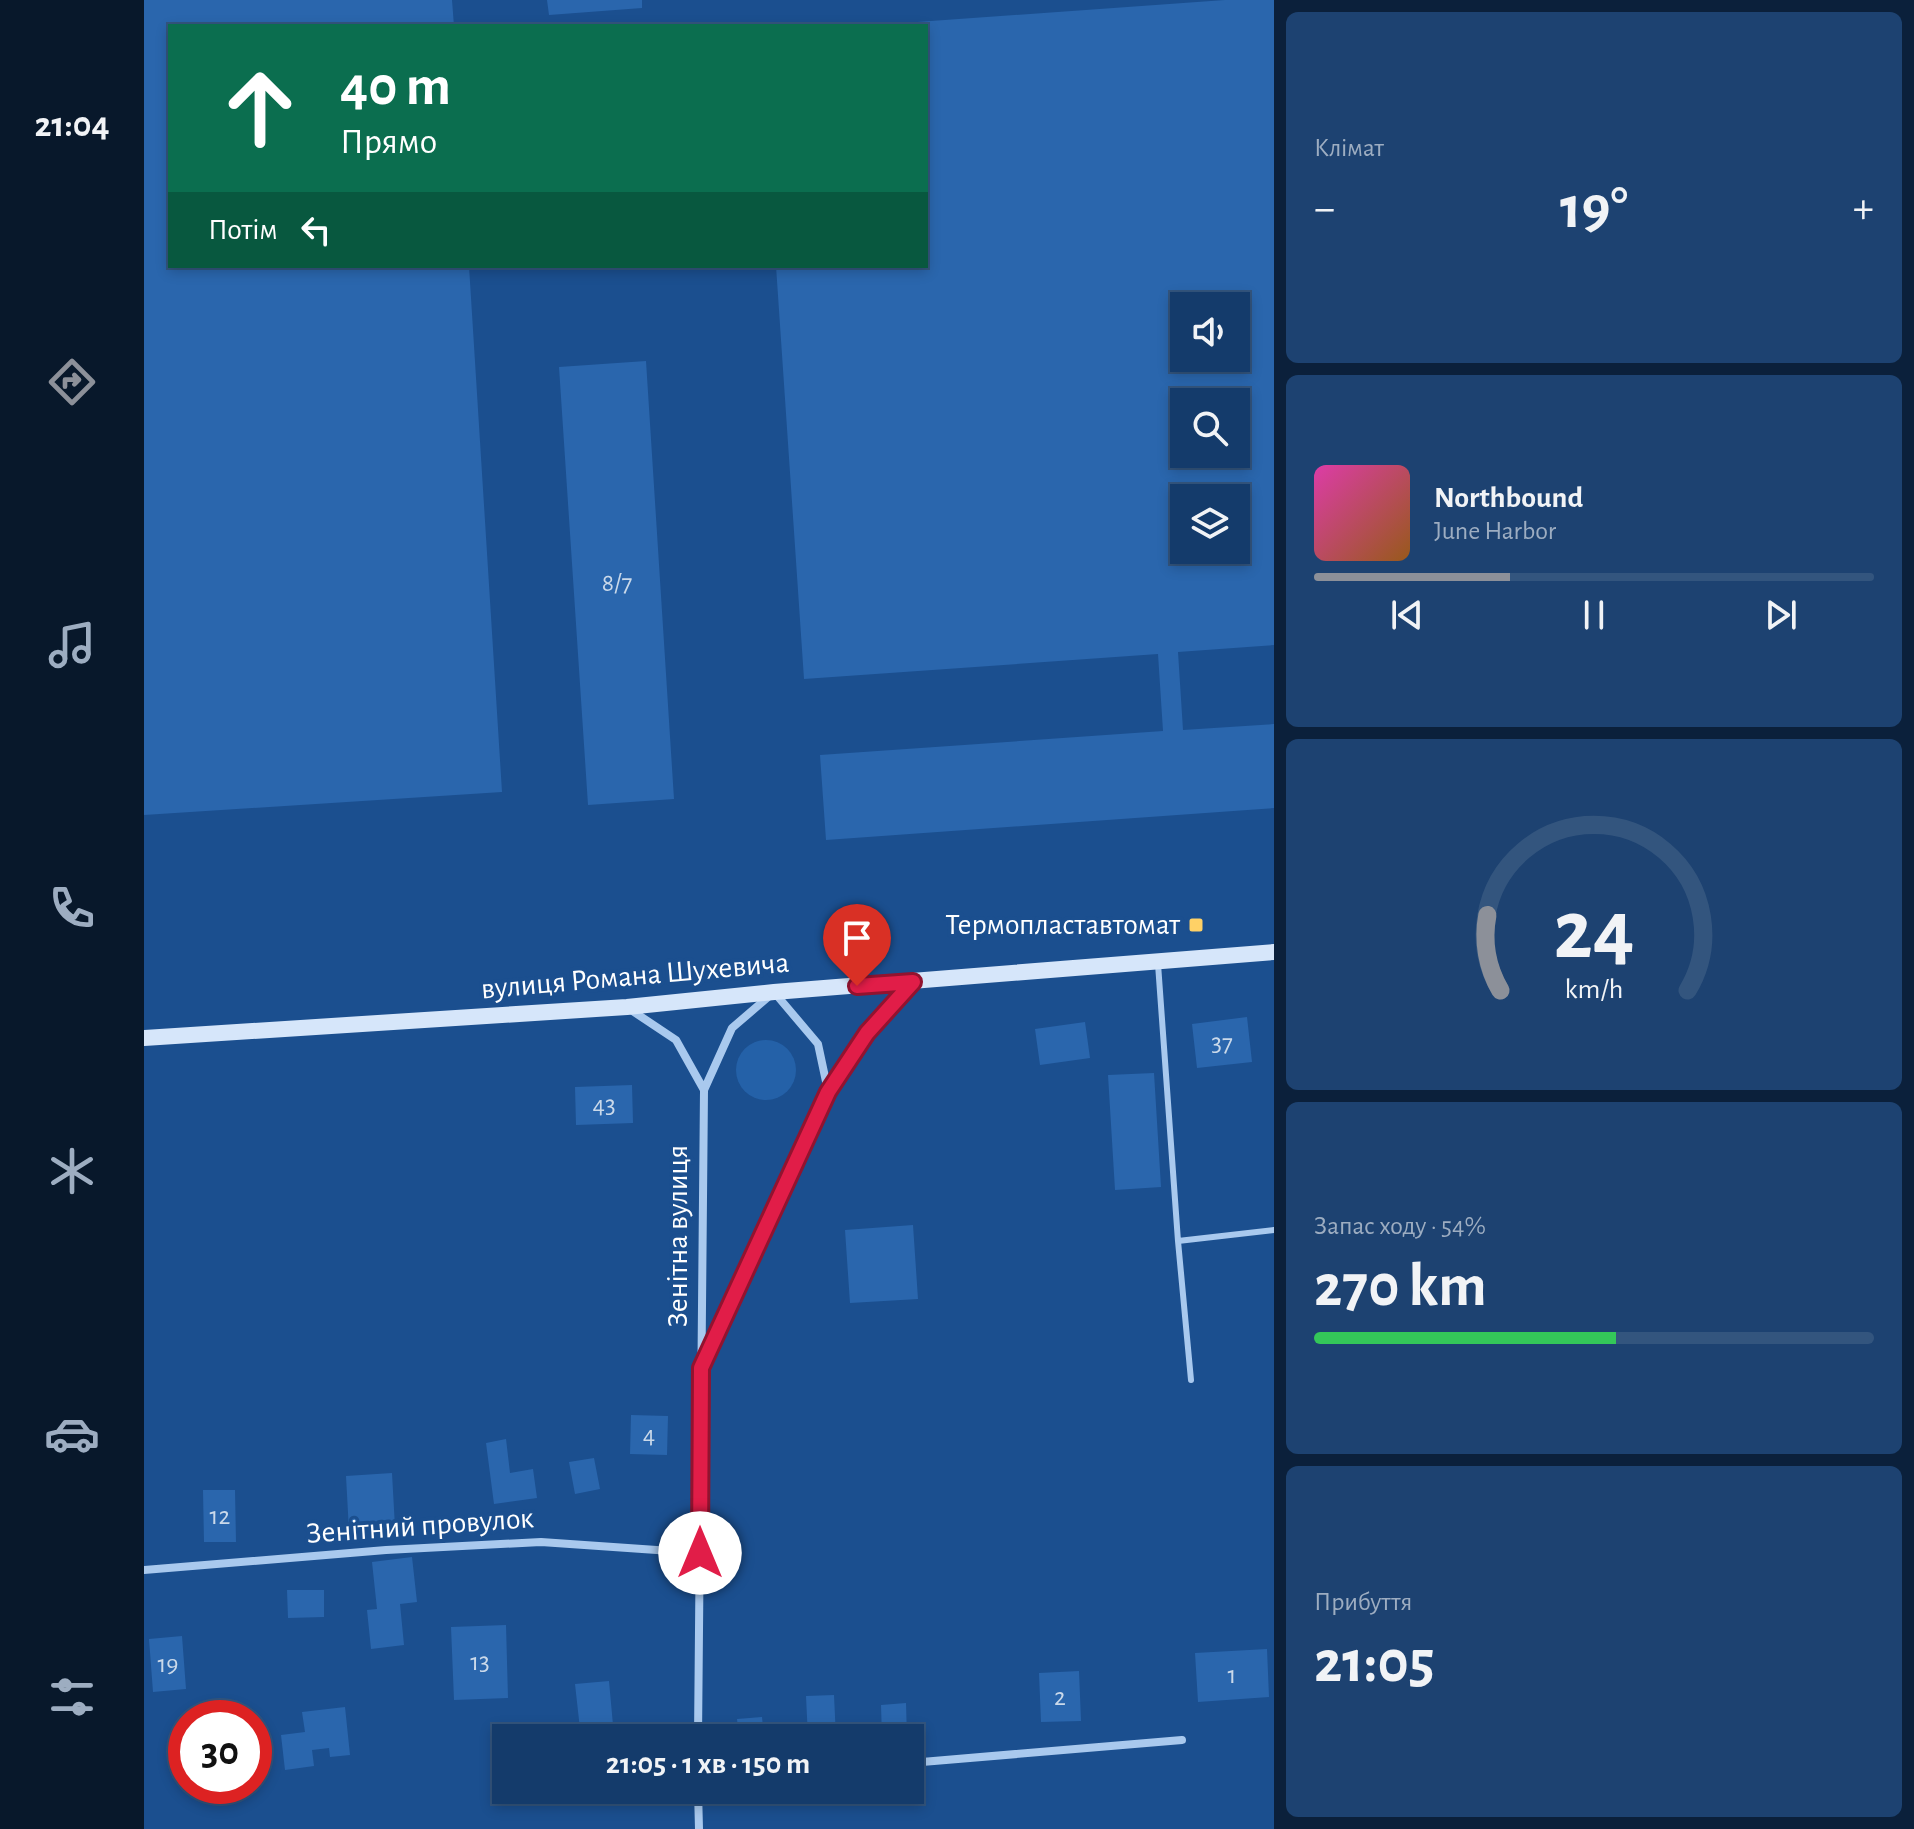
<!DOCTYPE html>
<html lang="uk">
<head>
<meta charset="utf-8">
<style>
  body { margin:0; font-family:"Alegreya Sans",sans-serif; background:#1d4271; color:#f1f3f6; height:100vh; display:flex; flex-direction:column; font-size:30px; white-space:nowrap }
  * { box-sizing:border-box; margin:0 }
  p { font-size:26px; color:#9dadc1 }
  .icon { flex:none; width:44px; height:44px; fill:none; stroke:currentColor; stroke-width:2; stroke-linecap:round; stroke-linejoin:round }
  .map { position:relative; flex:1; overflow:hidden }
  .details { display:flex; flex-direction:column; gap:12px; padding:12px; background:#0b203b; width:640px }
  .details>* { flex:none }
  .guide { position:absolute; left:24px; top:24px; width:760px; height:244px; border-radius:0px; box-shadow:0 4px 12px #0003,0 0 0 2px #33557e; background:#0b6e4f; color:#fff; overflow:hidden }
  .buttons { position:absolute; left:1026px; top:292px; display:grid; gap:16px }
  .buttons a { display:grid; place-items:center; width:80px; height:80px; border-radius:0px; background:#143b6b; box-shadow:0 4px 12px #0003,0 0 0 2px #33557e; font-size:40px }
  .speed { position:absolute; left:24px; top:1700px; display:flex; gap:16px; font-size:40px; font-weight:700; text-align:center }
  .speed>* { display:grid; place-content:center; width:104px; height:104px; border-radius:50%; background:#143b6b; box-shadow:0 4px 12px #0003,0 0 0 2px #33557e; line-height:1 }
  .speed .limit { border:12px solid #d22; background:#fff; color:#111 }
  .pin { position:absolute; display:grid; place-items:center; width:68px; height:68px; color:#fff; margin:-82px -34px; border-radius:50% 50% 50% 0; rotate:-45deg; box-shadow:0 0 8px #0007 }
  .pin .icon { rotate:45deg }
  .me { position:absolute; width:88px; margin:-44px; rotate:0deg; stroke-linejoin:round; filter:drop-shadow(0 0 6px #0008) }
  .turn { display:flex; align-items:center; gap:28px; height:168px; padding:0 40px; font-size:36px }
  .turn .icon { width:104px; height:104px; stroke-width:2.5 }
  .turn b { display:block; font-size:56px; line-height:68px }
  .then { display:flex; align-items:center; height:76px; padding:0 40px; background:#0003; gap:16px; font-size:30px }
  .big { font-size:60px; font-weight:700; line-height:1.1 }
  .details .widget { flex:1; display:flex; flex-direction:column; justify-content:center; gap:12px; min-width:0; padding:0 28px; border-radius:12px; background:#1d4271 }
  .details .dial { align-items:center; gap:0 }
  .dial svg { height:208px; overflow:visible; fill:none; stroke:#33557e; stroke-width:7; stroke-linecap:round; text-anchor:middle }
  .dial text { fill:#f1f3f6; stroke:none }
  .song { display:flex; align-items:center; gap:24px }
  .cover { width:96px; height:96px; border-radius:12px; background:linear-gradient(135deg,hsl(320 70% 55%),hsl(30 70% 35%)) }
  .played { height:8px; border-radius:4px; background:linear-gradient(90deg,#8c9099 35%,#33557e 35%) }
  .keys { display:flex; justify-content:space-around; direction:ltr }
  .heat { display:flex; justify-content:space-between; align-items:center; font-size:44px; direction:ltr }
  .charge { height:12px; border-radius:6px; background:linear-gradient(90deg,#34c759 54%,#33557e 0) }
  .trip { position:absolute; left:348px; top:1724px; width:432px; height:80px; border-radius:0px; background:#143b6b; box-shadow:0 4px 12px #0003,0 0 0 2px #33557e; font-weight:700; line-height:80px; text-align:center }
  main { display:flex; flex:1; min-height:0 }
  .menu { display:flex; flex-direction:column; width:144px; justify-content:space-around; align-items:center; background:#08182b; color:#9dadc1 }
  .menu .icon { width:56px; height:56px }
  .menu .active { color:#8c9099 }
  .menu b { font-size:36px; color:#f1f3f6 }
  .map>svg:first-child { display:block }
  .green { fill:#2461a8 }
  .building { fill:#2a66ad; fill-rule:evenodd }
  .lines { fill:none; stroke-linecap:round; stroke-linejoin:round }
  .lane { stroke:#a9c9ee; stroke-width:6 }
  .street { stroke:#a9c9ee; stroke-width:8 }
  .secondary { stroke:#d6e6fa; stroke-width:16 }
  .route-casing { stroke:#92132f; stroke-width:20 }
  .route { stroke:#e11d48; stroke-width:14 }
  .poi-dot { fill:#ffd166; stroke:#1b4f8f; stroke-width:3 }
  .labels { text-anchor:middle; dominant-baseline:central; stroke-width:8; stroke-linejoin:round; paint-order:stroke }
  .number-label { font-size:26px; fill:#cad9ea }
  .poi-label { font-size:30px; fill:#fff; stroke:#1b4f8f; text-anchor:end }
  .street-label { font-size:30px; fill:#fff; stroke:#1b4f8f }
</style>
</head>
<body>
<main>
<nav class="menu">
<b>21:04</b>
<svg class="icon active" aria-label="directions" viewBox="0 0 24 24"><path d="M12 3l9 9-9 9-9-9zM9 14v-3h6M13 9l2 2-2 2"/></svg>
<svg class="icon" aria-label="music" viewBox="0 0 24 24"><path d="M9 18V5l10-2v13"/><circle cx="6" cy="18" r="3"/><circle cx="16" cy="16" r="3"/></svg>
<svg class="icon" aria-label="phone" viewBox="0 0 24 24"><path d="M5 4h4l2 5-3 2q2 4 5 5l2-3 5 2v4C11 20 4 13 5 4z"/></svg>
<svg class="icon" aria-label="climate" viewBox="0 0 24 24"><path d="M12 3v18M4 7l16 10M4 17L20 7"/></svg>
<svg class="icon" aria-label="car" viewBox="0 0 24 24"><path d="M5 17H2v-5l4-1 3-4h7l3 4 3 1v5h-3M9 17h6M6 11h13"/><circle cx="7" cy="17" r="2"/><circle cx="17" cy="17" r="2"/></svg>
<svg class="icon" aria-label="filters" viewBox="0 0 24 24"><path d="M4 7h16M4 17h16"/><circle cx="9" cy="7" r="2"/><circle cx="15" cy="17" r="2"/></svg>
</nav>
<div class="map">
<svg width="1130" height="1829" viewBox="0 0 1130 1829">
  <rect width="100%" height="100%" fill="#1b4f8f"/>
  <!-- green -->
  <path class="green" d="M592 1070a30 30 0 1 1 60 0a30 30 0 1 1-60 0Z"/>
  <!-- building -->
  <path class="building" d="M 0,0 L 308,0 L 310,26 L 26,26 L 26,266 L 325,266 L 358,792 L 0,815 Z
    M 403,0 L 498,0 L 498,8 L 405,15 Z
    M 1081,0 L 1130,0 L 1130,645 L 1034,652 L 1039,730 L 1130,724 L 1130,808 L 682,840 L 676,755 L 1019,731 L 1014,654 L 660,679 L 632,266 L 782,266 L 782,26 L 745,26 L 745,24 ZM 1040,306 L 1092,306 L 1092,358 L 1040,358 ZM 1040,402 L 1092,402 L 1092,454 L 1040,454 ZM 1040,498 L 1092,498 L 1092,550 L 1040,550 Z
    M 502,361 L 530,799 L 444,805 L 415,367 Z
    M 1103,1017 L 1108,1062 L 1053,1068 L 1048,1024 Z
    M 941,1022 L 946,1058 L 896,1065 L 891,1029 Z
    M 1010,1073 L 1017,1187 L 971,1190 L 964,1075 Z
    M 488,1085 L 489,1123 L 432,1125 L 431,1087 Z
    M 769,1225 L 774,1299 L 706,1303 L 701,1230 Z
    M 487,1415 L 524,1416 L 523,1455 L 486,1454 Z
    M 362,1439 L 366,1473 L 389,1469 L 393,1498 L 350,1504 L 342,1443 Z
    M 450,1458 L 456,1489 L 431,1494 L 425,1462 Z
    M 248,1473 L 251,1527 L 205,1531 L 202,1476 Z
    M 59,1490 L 91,1490 L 92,1542 L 60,1542 Z
    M 268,1557 L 273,1602 L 256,1604 L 260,1645 L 227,1649 L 223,1610 L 233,1609 L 228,1562 Z
    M 143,1590 L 180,1590 L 180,1617 L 144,1618 Z
    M 362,1625 L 364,1698 L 310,1700 L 307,1627 Z
    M 38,1636 L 42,1689 L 9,1692 L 5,1639 Z
    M 1123,1649 L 1125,1697 L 1054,1702 L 1051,1653 Z
    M 935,1671 L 937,1721 L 897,1722 L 895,1673 Z
    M 465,1681 L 469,1725 L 436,1729 L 431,1684 Z
    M 690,1695 L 692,1738 L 664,1738 L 662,1696 Z
    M 762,1703 L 763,1738 L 738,1738 L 737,1705 Z
    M 201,1707 L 206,1755 L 186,1757 L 185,1748 L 168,1750 L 170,1766 L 141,1770 L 137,1735 L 161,1732 L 158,1712 Z
    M 618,1717 L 620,1738 L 595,1738 L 593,1719 Z
    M 439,1790 L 489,1790 L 489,1797 L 440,1803 Z"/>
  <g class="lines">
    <!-- lane -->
    <path class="lane" d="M 1014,964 L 1034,1241 L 1130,1230
      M 1034,1241 L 1047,1380"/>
    <!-- street -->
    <path class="street" d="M 487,1010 L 532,1040 L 560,1090 L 554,1738
      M 560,1090 L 588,1028 L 630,992 L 674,1044 L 684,1091
      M 559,1364 L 684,1092 L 723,1033 L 769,982
      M 0,1570 L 242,1550 L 397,1542 L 556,1553
      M 766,1763 L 1038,1740
      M 554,1790 L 555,1829"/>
    <!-- secondary -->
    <path class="secondary" d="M 0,1038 L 483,1007 L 630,992 L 1130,952"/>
  </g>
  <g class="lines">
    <defs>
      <path id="route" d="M 556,1553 L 557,1368 L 684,1092 L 723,1033 L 769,982 L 713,986"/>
    </defs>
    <!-- route casing -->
    <use href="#route" class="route-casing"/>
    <!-- route -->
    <use href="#route" class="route"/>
  </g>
  <!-- markers -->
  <rect class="poi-dot" x="1044" y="917" width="16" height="16" rx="4"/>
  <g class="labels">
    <!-- number labels -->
    <g class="number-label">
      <text x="473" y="583">8/7</text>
      <text x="1078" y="1043">37</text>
      <text x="460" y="1105">43</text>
      <text x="505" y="1435">4</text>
      <text x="76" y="1516">12</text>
      <text x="336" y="1662">13</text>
      <text x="24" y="1664">19</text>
      <text x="1088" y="1675">1</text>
      <text x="916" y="1697">2</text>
    </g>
    <!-- poi labels -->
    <g class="poi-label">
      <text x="1036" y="925">Термопластавтомат</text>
    </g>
    <!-- street labels -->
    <g class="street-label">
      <text transform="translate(491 976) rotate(-5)">вулиця Романа Шухевича</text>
      <text transform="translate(534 1236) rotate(-90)">Зенітна вулиця</text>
      <text transform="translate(276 1526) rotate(-4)">Зенітний провулок</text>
    </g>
  </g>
</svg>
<div class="buttons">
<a><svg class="icon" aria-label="sound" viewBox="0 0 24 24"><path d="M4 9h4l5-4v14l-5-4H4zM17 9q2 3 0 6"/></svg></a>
<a><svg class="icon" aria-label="search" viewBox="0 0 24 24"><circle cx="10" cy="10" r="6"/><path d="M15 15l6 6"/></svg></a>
<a><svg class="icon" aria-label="layers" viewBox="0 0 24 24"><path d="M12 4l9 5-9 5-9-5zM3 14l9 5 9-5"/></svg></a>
</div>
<div class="speed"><div class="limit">30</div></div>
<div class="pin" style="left:713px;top:986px;background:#d93025"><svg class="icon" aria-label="arrive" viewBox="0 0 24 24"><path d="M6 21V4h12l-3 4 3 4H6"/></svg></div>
<svg class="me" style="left:556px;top:1553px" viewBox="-20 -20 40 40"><circle r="19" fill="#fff"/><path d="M0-13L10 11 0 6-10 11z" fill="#e11d48"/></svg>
<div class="trip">21:05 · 1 хв · 150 m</div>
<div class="guide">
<div class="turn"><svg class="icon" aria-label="ahead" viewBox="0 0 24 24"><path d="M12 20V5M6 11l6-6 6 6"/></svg><div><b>40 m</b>Прямо</div></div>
<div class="then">Потім<svg class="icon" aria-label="left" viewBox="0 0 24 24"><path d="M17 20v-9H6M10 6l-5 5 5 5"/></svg></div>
</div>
</div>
<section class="details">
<div class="widget"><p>Клімат</p>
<div class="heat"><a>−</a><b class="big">19°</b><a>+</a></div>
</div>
<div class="widget">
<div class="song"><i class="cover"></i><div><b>Northbound</b><p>June Harbor</p></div></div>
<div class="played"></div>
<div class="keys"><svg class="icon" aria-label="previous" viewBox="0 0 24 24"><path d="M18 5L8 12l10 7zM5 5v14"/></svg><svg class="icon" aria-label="pause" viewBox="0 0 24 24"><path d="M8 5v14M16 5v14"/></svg><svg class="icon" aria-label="next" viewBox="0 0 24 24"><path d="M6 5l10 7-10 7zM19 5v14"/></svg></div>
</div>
<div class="widget dial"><svg viewBox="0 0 100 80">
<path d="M14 69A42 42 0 1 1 86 69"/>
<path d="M14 69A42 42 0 0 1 9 40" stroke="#8c9099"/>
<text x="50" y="56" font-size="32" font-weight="700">24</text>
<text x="50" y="72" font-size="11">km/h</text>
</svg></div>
<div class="widget"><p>Запас ходу · 54%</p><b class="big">270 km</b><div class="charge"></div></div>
<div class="widget"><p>Прибуття</p><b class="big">21:05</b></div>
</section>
</main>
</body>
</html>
